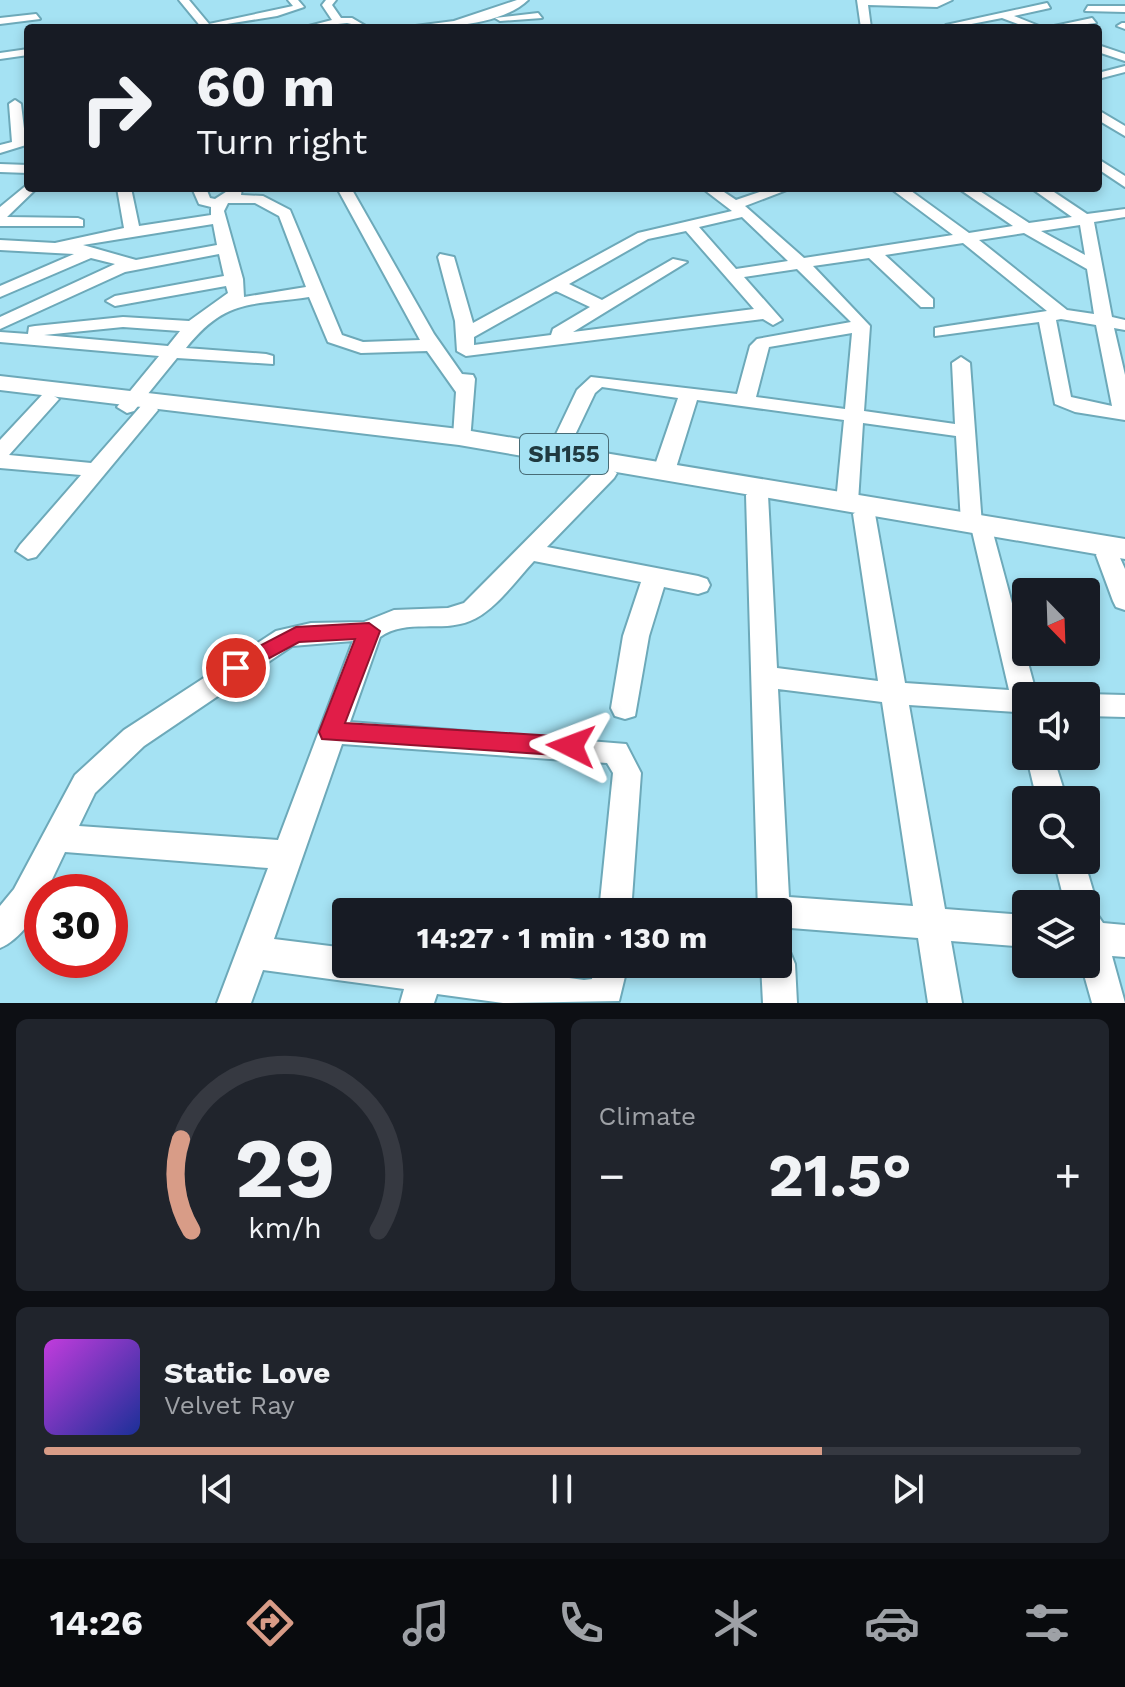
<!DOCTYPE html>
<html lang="en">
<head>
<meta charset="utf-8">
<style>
  body { margin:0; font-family:"Work Sans",sans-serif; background:#20242c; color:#f1f3f6; height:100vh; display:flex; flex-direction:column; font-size:30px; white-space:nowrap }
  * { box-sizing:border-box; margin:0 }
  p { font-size:26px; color:#9ea1a6 }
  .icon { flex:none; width:44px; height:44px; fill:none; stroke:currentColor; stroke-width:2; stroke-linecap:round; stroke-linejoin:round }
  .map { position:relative; height:1003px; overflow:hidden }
  .side { display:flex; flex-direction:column; gap:16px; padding:16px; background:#0d0f14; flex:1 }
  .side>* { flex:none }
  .guide { position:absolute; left:24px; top:24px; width:1078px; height:168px; border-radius:8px; box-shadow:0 4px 12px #0003; background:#171b24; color:#f1f3f6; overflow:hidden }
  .needle { width:52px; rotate:157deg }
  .buttons { position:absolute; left:1012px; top:578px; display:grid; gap:16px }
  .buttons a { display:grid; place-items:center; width:88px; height:88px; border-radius:8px; background:#171b24; box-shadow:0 4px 12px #0003; font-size:40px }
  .speed { position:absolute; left:24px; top:874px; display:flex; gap:16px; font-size:40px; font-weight:700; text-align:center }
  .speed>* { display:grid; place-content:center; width:104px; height:104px; border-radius:50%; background:#171b24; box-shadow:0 4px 12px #0003; line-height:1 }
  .speed .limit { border:12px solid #d22; background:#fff; color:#111 }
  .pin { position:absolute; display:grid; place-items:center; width:68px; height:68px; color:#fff; margin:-34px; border:4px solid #fff; border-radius:50%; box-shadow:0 2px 8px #0007 }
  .me { position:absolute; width:88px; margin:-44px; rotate:273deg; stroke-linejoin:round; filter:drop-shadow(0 0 6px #0008) }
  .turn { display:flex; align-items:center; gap:28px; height:168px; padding:0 40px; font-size:36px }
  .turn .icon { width:104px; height:104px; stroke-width:2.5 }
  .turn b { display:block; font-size:56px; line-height:68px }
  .big { font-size:60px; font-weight:700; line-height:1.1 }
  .side .card { flex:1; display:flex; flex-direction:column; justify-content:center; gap:12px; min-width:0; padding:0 28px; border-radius:12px; background:#20242c }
  .side .dial { align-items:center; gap:0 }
  .dial svg { height:208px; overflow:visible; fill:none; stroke:#363941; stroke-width:7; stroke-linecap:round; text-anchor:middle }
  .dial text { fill:#f1f3f6; stroke:none }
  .song { display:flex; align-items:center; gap:24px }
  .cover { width:96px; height:96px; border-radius:12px; background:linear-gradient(135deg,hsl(290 70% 55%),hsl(230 70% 35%)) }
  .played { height:8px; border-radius:4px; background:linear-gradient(90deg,#d89c87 75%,#363941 75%) }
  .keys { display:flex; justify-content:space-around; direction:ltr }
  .heat { display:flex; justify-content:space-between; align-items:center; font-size:44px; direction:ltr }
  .side .tiles { flex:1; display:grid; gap:16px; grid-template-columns:1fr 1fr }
  .card:last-child { grid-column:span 2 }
  .trip { position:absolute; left:332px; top:898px; width:460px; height:80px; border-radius:8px; background:#171b24; box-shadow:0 4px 12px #0003; font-weight:700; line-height:80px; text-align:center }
  .tabs { display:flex; height:128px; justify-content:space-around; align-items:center; background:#090b0e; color:#9ea1a6 }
  .tabs .icon { width:56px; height:56px }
  .tabs .on { color:#d89c87 }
  .tabs b { font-size:36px; color:#f1f3f6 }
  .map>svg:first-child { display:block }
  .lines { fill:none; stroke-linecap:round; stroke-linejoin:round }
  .minor-casing { stroke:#6da9b9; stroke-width:4 }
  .major-casing { stroke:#6da9b9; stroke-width:4 }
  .minor { fill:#fff; fill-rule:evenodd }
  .major { fill:#fff; fill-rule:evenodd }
  .route { fill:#e11d48; stroke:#92132f; stroke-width:2 }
  .labels { text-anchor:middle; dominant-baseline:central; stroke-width:8; stroke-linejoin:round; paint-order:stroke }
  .shield { fill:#a5e2f3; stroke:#486c76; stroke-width:2 }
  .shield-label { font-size:24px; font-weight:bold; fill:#203a40 }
</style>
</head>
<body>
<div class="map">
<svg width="1125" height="1003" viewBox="0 0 1125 1003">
  <rect width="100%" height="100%" fill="#a5e2f3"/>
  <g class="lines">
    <defs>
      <path id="minor" d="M 179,0 L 189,0 L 209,24 L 293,6 L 288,0 L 298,0 L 304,7 L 277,16 L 202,28 Z
        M 326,0 L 336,0 L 332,5 L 341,18 L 352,18 L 369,28 L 347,23 L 301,28 L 332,20 L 322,5 Z
        M 517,0 L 528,0 C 500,27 436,28 400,28 L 454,21 Z
        M 857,0 L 952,0 L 937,7 L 868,5 L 871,28 L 861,28 Z
        M 1047,3 L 1050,8 L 1014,16 L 1044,28 L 1029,28 L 1002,18 L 951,28 L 946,25 Z
        M 1088,6 L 1125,6 L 1125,12 L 1085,11 Z
        M 538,13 L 542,18 L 500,21 L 495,18 Z
        M 36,14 L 40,19 L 0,24 L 0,18 Z
        M 1092,18 L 1096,23 L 1053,28 L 1054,26 Z
        M 1122,23 L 1125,23 L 1125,29 L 1117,26 Z
        M 1098,45 L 1125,54 L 1125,61 L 1098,52 Z
        M 28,49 L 28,55 L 0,59 L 0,53 Z
        M 1125,66 L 1125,72 L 1098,79 L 1098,73 Z
        M 15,100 L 21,104 L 26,145 L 0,153 L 0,145 L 12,142 L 9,104 Z
        M 1098,110 L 1125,126 L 1125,136 L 1098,120 Z
        M 1098,159 L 1125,176 L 1125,187 L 1098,169 Z
        M 0,164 L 28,165 L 28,173 L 0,172 Z
        M 28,184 L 28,188 L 37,188 L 7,217 L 78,218 L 83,220 L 83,226 L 0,226 L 0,207 Z
        M 117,188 L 131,188 L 139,226 L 211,215 L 211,207 L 199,204 L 192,188 L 206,188 L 210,198 L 215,199 L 232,188 L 242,188 L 241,195 L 263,196 L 290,210 L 342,335 L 363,342 L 420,340 L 337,188 L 351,188 L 434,334 L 462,374 L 473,375 L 475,379 L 470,441 L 463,443 L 453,437 L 456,392 L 427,351 L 361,353 L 328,342 L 309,297 C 250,306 226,298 186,348 L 266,354 L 273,356 L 273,364 L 177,358 L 134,411 L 127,413 L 117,407 L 159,356 L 0,342 L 0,332 L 28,334 L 29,327 L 35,326 L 123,317 L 189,321 L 228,293 L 226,286 L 115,306 L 106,301 L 115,296 L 224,276 L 219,254 L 125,272 L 0,329 L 0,317 L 115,264 L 91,258 L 0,297 L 0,286 L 74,254 L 0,250 L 0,240 L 55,243 L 124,228 ZM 255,203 L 279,216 L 306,287 L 244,297 L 243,279 L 224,211 L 228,203 ZM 213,224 L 217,245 L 136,260 L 83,245 ZM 123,327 L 180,331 L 168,346 L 44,335 Z
        M 702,188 L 718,188 L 736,200 L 771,188 L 792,188 L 745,206 L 804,258 L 953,235 L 890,188 L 907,188 L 969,233 L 1013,226 L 958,188 L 975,188 L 1029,223 L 1072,217 L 1031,188 L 1048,188 L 1087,214 L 1125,209 L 1125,217 L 1094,222 L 1112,317 L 1125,320 L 1125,330 L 1114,328 L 1125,375 L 1125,420 L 1075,412 L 1055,404 L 1039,322 L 935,336 L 935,328 L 941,327 L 1047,311 L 963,243 L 885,255 L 933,299 L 933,307 L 921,307 L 869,258 L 813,266 L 870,326 L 864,411 L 955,424 L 952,363 L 961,357 L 970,363 L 982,525 L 993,533 L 1037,696 L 1026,696 L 1026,716 L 1016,712 L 909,705 L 945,909 L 1026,915 L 1026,947 L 951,941 L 962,1003 L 928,1003 L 918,938 L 778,927 L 778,912 L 758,912 L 746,495 L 757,488 L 768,495 L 777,668 L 878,681 L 853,514 L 864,507 L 875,514 L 905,683 L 1009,690 L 972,531 L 961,523 L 956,436 L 863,423 L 858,502 L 847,509 L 836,502 L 844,420 L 697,400 L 675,471 L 664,478 L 653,471 L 678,398 L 602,387 L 595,393 L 564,458 L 550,458 L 547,453 L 577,390 L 591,377 L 737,394 L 750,346 L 757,339 L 851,322 L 797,269 L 744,277 L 782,320 L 773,325 L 763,319 L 466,356 L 457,351 L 455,321 L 438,257 L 440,254 L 454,257 L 473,323 L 638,233 L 732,211 ZM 742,217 L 788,261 L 736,269 L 699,227 ZM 1080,225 L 1085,255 L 1041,231 ZM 686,231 L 754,309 L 573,332 L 687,262 L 673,259 L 602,300 L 569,284 L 648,239 ZM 1024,233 L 1087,269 L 1094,314 L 1067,310 L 979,240 ZM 556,291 L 590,307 L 553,329 L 551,335 L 474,345 L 474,337 ZM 1061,319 L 1096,325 L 1112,406 L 1071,397 L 1056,320 ZM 852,333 L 845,409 L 756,397 L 769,347 ZM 778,689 L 882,702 L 913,906 L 789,897 Z
        M 49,393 L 59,399 L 9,455 L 91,463 L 141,406 L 155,406 L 158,410 L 36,557 L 28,559 L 16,551 L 20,545 L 81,475 L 0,468 L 0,440 L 42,395 Z
        M 606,466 L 617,473 L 614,478 L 547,547 L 698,576 L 707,579 L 710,585 L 707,591 L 698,594 L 664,587 L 649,636 L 635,716 L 625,719 L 615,716 L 611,708 L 623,636 L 641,582 L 534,561 C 516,580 495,611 470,621 C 441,633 407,618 380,637 L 350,722 L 626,744 L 641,773 L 631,912 L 599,912 L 613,773 L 607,763 L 342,744 L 274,939 L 346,948 L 346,964 L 465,964 L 584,980 L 592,979 L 594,964 L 628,964 L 619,1001 L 503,1003 L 437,994 L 434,1003 L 400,1003 L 404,989 L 263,970 L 251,1003 L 217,1003 L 268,868 L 65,852 L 46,892 L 42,892 C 42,912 18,941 0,948 L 0,906 L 14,889 L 75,775 L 124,730 L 276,631 L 311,623 L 364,622 L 394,610 L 448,608 L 464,603 L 598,468 ZM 353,641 L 278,840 L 79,826 L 95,793 L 144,746 L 292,646 Z
        M 1108,547 L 1116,549 L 1125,569 L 1125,610 L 1116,607 L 1113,601 L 1096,555 L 1100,549 Z
        M 1086,694 L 1125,695 L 1125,717 L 1086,716 L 1086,696 L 1080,696 Z
        M 1026,754 L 1053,756 L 1067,800 L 1037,800 Z
        M 1054,860 L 1084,860 L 1097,904 L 1094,910 L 1103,923 L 1125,925 L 1125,957 L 1112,956 L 1125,1003 L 1092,1003 L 1081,964 L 1086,964 L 1086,904 L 1065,904 Z
        M 778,947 L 790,952 L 795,964 L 797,1003 L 763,1003 L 761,964 L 778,964 Z"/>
      <path id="major" d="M 0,376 L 459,429 L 1125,539 L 1125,559 L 459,445 L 0,390 Z"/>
    </defs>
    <!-- minor casing -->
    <use href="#minor" class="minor-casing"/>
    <!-- major casing -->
    <use href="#major" class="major-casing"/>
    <!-- minor -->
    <use href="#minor" class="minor"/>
    <!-- major -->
    <use href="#major" class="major"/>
  </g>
  <!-- route -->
  <path class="route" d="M 369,623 L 380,631 L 345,723 L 571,737 L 579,740 L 583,746 L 579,753 L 571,756 L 322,739 L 319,732 L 355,639 L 299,642 L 236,676 L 226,668 L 229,662 L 296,627 Z"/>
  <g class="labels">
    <!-- shield labels -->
    <rect class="shield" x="520" y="434" width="88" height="40" rx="6"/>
    <g class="shield-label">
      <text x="564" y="454">SH155</text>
    </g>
  </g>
</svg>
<div class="buttons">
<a><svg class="needle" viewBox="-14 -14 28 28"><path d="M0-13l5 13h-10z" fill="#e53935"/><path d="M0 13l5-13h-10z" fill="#9ea1a6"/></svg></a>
<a><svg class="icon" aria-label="sound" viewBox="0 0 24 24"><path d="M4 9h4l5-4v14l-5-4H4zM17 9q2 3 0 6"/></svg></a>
<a><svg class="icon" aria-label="search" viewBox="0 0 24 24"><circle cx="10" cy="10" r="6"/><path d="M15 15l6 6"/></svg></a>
<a><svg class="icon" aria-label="layers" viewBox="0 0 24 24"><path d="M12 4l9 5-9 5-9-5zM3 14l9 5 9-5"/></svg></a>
</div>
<div class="speed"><div class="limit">30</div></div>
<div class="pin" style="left:236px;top:668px;background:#d93025"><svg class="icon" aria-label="arrive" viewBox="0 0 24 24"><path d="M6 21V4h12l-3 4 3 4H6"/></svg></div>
<svg class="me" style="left:571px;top:746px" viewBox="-20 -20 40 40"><path d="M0-17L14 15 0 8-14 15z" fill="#e11d48" stroke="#fff" stroke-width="4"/></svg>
<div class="trip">14:27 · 1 min · 130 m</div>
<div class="guide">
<div class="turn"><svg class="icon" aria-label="right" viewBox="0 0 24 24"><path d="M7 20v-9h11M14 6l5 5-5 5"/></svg><div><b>60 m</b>Turn right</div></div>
</div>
</div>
<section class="side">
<div class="tiles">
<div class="card dial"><svg viewBox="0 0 100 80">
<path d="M14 69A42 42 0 1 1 86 69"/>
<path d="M14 69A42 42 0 0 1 10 34" stroke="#d89c87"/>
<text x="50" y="56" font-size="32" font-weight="700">29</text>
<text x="50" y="72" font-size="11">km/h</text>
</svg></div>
<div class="card"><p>Climate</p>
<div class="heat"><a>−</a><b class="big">21.5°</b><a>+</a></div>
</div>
<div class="card">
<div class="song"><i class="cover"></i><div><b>Static Love</b><p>Velvet Ray</p></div></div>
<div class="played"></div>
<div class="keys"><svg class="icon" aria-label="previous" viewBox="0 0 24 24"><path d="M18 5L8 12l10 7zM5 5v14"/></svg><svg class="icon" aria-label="pause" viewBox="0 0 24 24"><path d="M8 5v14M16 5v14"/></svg><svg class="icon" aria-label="next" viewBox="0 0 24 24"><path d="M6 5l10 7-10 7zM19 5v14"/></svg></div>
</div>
</div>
</section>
<nav class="tabs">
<b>14:26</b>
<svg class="icon on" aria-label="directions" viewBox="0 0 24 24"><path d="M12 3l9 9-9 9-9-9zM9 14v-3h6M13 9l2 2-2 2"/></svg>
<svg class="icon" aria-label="music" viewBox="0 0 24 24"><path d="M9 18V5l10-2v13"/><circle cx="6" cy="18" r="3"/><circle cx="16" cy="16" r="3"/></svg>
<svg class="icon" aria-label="phone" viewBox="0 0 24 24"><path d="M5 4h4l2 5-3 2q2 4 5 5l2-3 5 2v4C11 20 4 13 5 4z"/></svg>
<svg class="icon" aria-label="climate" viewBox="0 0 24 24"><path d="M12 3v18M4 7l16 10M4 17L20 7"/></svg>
<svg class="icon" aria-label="car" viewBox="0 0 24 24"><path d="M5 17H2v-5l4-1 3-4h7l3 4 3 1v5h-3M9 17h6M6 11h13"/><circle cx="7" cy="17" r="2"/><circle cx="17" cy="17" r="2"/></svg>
<svg class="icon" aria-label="filters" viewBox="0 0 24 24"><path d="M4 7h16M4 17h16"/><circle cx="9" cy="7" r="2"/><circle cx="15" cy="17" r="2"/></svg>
</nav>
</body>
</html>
